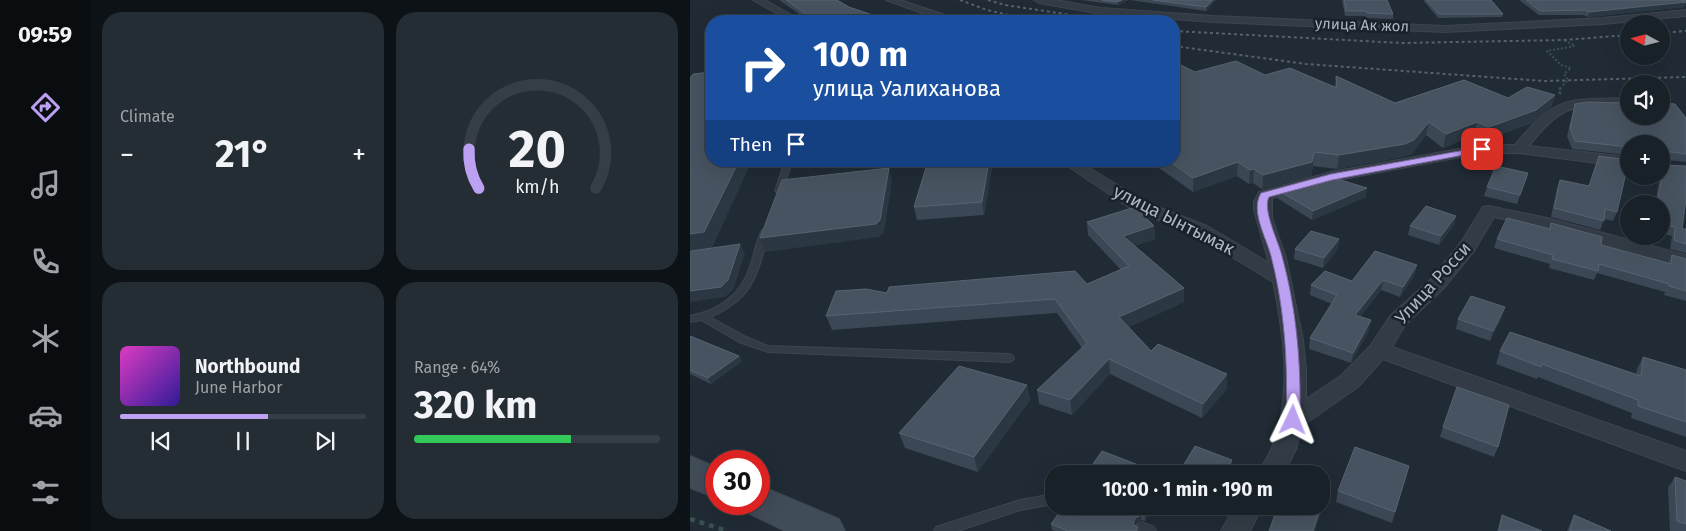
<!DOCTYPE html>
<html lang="en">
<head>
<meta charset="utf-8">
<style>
  body { margin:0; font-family:"Fira Sans",sans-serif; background:#252d34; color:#f1f3f6; height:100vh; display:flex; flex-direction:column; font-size:19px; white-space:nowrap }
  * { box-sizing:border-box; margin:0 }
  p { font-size:16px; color:#9fa3a8 }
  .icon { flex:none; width:28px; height:28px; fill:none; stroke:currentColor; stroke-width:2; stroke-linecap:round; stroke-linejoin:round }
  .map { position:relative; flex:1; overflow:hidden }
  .side { display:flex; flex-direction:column; gap:12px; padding:12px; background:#0d1216; width:600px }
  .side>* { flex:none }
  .top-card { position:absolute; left:15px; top:15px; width:475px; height:152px; border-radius:20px; box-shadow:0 5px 20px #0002,0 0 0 1px #363e45; background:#1a4fa0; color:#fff; overflow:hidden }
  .needle { width:32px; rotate:277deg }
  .tools { position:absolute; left:930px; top:15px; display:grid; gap:10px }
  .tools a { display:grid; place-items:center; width:50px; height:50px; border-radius:50%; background:#182028; box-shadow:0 5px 20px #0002,0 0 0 1px #363e45; font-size:25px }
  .speed { position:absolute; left:15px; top:450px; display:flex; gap:10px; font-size:25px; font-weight:700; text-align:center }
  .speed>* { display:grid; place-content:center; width:65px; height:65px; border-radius:50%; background:#182028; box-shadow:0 5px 20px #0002,0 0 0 1px #363e45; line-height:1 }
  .speed .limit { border:8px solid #d22; background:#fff; color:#111 }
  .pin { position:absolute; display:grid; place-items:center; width:42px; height:42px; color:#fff; margin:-21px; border-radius:10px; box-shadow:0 2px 8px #0006 }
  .me { position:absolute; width:55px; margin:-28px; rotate:2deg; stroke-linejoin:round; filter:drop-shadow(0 0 4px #0008) }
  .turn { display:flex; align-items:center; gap:18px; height:105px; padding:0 25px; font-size:22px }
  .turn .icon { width:65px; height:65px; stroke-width:2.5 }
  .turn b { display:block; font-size:35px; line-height:42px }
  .then { display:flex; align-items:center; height:48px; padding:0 25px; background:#0003; gap:10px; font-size:19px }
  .big { font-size:38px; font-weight:700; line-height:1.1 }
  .side .widget { flex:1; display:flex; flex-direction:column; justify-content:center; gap:8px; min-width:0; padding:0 18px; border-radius:20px; background:#252d34 }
  .side .dial { align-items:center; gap:0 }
  .dial svg { height:130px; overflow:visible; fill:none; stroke:#363e45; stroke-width:7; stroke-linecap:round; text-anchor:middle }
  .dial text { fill:#f1f3f6; stroke:none }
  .song { display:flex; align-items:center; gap:15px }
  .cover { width:60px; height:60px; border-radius:8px; background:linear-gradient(135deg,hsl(310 70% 55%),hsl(250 70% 35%)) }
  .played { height:5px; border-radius:2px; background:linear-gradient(90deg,#bca0f2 60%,#363e45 60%) }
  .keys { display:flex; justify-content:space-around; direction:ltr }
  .heat { display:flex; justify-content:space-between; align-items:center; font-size:28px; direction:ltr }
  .charge { height:8px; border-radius:4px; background:linear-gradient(90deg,#34c759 64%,#363e45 0) }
  .side .tiles { flex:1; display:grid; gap:12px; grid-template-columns:repeat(2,1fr) }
  .trip { position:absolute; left:355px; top:465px; width:285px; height:50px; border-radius:20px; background:#182028; box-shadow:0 5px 20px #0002,0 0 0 1px #363e45; font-weight:700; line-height:50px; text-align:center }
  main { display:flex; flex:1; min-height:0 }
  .tab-bar { display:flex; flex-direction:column; width:90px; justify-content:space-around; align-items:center; background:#0a0d10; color:#9fa3a8 }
  .tab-bar .icon { width:35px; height:35px }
  .tab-bar .current { color:#bca0f2 }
  .tab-bar b { font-size:22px; color:#f1f3f6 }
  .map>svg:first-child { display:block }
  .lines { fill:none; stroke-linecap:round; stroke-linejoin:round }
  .service-casing { stroke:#3d454f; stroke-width:2 }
  .minor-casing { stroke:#3d454f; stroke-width:2 }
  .secondary-casing { stroke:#3d454f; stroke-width:2 }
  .path-far2 { stroke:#3a4f4f; stroke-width:2; stroke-dasharray:2 2; stroke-linecap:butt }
  .path-far1 { stroke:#3a4f4f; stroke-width:2.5; stroke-dasharray:3 3; stroke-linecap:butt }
  .path { stroke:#3a4f4f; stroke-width:4.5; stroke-dasharray:5 5; stroke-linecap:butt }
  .service { fill:#333c46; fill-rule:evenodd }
  .minor { fill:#333c46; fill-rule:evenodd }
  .secondary { fill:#414c59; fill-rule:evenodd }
  .rail { stroke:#55616d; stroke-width:2; stroke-dasharray:3 3; stroke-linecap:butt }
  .wall { fill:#3b4754 }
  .shaded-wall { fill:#2b3743 }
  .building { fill:#475360; stroke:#576370 }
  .route { fill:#bca0f2; stroke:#7a689d }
  .labels { text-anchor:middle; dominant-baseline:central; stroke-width:5; stroke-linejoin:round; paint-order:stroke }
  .far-street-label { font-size:15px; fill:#adb7c3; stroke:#19212a }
  .street-label { font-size:18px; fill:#adb7c3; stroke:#19212a }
</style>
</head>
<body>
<main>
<nav class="tab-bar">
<b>09:59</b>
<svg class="icon current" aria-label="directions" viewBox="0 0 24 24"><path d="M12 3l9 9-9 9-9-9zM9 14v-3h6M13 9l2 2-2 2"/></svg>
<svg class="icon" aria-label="music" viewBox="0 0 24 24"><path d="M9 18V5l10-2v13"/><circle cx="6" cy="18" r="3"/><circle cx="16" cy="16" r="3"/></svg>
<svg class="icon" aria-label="phone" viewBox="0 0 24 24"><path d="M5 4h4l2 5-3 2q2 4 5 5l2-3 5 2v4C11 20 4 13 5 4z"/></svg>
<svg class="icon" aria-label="climate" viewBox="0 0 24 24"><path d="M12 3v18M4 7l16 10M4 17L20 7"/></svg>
<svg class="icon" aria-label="car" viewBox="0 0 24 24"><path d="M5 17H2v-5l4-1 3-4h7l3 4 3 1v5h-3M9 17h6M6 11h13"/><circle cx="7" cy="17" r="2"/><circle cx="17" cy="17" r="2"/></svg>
<svg class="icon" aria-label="filters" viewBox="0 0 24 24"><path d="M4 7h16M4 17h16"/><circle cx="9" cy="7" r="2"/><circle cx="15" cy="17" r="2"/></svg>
</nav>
<section class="side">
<div class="tiles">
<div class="widget"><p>Climate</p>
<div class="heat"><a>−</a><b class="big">21°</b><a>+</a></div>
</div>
<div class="widget dial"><svg viewBox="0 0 100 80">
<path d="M14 69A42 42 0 1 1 86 69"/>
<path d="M14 69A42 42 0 0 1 8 45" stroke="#bca0f2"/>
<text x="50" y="56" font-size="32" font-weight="700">20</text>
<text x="50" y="72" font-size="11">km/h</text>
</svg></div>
<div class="widget">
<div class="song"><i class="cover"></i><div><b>Northbound</b><p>June Harbor</p></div></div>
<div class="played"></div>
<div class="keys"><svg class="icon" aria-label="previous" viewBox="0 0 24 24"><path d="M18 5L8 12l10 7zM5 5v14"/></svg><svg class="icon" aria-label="pause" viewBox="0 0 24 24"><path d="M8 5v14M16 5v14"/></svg><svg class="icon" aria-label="next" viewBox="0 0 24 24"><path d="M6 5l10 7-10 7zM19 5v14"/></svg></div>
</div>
<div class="widget"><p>Range · 64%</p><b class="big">320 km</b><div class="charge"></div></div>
</div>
</section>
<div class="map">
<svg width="996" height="531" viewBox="0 0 996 531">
  <rect width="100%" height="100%" fill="#202b35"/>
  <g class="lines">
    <defs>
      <path id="service" d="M 95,161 L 102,161 L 93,191 L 89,193 L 85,191 Z
        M 72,230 L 75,230 L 79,232 C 67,274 65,298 20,317 L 56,337 L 78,346 L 319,354 L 323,356 L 324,358 L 323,360 L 319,362 L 78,352 L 49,342 L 11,320 L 0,322 L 0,316 C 28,311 51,295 60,267 C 64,255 66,242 72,230 Z
        M 364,494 L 364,504 L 330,510 L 268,531 L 244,531 L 246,527 L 330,500 Z
        M 452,522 L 464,527 L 466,531 L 447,531 L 445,528 L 447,524 Z"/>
      <path id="minor" d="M 63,0 L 75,0 L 112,21 L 100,21 Z
        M 196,0 L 210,0 L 267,19 L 268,21 L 254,21 Z
        M 344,0 L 365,0 L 411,8 L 523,16 L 755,26 L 913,18 L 996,10 L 996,16 L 913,24 L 755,32 L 523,22 L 411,14 L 349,3 Z
        M 939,98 L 939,106 C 886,107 874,100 839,146 L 939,157 L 939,167 L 829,153 L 792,153 L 643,181 L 582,198 L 582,218 L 596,258 L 613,340 L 616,368 L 616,399 L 652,375 L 681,345 L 700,316 L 739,281 L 770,244 L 793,207 L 799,206 L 857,218 L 996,255 L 996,267 L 849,227 L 804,217 L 784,251 L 753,289 L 715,325 L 702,347 L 996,451 L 996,471 L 693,359 L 668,387 L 612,426 L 606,449 L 594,474 L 568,474 C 572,466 577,458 581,450 C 603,397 594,335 583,282 L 505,234 L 443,210 L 370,161 L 388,161 L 455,202 L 517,226 L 579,263 L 564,210 L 564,202 L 569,192 L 641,172 L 792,145 L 825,145 C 866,94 878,100 939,98 Z
        M 545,506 L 573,506 L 560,531 L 531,531 Z"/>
      <path id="secondary" d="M 0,456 L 26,467 L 26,498 L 0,488 Z
        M 69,485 L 149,519 L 155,531 L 95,531 L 56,512 L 51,504 L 69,504 Z"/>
    </defs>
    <!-- service casing -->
    <use href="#service" class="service-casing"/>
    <!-- minor casing -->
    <use href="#minor" class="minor-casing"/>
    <!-- secondary casing -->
    <use href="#secondary" class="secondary-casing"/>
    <!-- path-far2 -->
    <path class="path-far2" d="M 873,85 L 878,80 L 874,74 L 881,68 L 871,65 L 857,51 L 885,46 L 874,40"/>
    <!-- path-far1 -->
    <path class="path-far1" d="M 871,94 L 868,91 L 874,84"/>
    <!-- path -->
    <path class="path" d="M 0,519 L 38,531"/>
    <!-- service -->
    <use href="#service" class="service"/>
    <!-- minor -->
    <use href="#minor" class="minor"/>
    <!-- secondary -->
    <use href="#secondary" class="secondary"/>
    <!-- rail -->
    <path class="rail" d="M 270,0 L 297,10 L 345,21
      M 298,0 L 315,5 L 421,21
      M 484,31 L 712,43 L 874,40 L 939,35
      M 971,33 L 996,31
      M 484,46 L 616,64 L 854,81 L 996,77"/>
  </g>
  <!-- wall -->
  <path class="wall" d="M 89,0 L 147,0 L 159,7 L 200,21 L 123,21 L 118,20 Z
    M 391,0 L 438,0 L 428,5 Z
    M 440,0 L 526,0 L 516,11 Z
    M 652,0 L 697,0 L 703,14 L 703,19 L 676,18 L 675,16 L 655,16 Z
    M 733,0 L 801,0 L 813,14 L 812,17 L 748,18 Z
    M 829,0 L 996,0 L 995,7 L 898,17 L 893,15 L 849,15 Z
    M 505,72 L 575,75 L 645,86 L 646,76 L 705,103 L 865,95 L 861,107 L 842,123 L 795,140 L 784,135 L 753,148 L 736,135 L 722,154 L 712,157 L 647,169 L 623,166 L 621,176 L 572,189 L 563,183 L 559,184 L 547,176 L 503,192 L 459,161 L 484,161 Z
    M 885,104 L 996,118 L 996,162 L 971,159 L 971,144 L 939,144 L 939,155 L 882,149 L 877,136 Z
    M 238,161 L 303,161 L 294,215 L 227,220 L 224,207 Z
    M 974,165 L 992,229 L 996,229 L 996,253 L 980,249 L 982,236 L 971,233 L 971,204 L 965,204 L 970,176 L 971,176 L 971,171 Z
    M 838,173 L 827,204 L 794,196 L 797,187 Z
    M 870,180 L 927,212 L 923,221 L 914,219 L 910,230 L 861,217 L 867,188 Z
    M 588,190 L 676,197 L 622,220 L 587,198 Z
    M 766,216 L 764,225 L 749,245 L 718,235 L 720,226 Z
    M 397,222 L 464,226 L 465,239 L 444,246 L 494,288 L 494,302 L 439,327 L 461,351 L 537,389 L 512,418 L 420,374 L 382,415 L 349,404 L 347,390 L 392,348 L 367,313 L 142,330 L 136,316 L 197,293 L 397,284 L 431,270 L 398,235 Z
    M 861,223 L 911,245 L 978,263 L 982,255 L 996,259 L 996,301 L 974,295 L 975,292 L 907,273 L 904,280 L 859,268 L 860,264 L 804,248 L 807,239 L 859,229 Z
    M 649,239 L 648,249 L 633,268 L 604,259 L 605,249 Z
    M 725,274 L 710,297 L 691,290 L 670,317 L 679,330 L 661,363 L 619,349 L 620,338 L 642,304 L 620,295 L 621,285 Z
    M 815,307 L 812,317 L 800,341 L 766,329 L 768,319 Z
    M 0,336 L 49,356 L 52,361 L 21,384 L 0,374 Z
    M 810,351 L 946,375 L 947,369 L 953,357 L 996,370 L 996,437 L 941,418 L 942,413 L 848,377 L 847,379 L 806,364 Z
    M 337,385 L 340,400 L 288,472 L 215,448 L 209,433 Z
    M 753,427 L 808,447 L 804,457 L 750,437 Z
    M 716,476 L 702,523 L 646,502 L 648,491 Z
    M 985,477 L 996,481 L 996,531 L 980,531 L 978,488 Z
    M 464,506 L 455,521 L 451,520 L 445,523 L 445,525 L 449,531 L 365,531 L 362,530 L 361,524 Z
    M 812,515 L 852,531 L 807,531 Z
    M 884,515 L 921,531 L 877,531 L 879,526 Z"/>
  <!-- shaded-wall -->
  <path class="shaded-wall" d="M 432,0 L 438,0 L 428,5 L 427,2 Z
    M 523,0 L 526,0 L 516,11 L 516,7 Z
    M 996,0 L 996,4 L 995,7 L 898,17 L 899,12 Z
    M 865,95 L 861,107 L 842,123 L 795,140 L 799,127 Z
    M 739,122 L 736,135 L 722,154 L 712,157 L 647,169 L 649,155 Z
    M 787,122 L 784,135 L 753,148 L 756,134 Z
    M 624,152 L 623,166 L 621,176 L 572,189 L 573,175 Z
    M 49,161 L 62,161 L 22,248 L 0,251 L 0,234 Z
    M 299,161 L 303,161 L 294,215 L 292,202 Z
    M 548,162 L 547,176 L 503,192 L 503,178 Z
    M 199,168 L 202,181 L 194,233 L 189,237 L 75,252 L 70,238 Z
    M 564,169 L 563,183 L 559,184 L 560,170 Z
    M 677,188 L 676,197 L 622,220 L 623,211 Z
    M 766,216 L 764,225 L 749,245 L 751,236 Z
    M 464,226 L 465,239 L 433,249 L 433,236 Z
    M 649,239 L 648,249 L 633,268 L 634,258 Z
    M 50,244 L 55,254 L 43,290 L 35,297 L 0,302 L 0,291 Z
    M 727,265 L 725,274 L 710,297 L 713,287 Z
    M 693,280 L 691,290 L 664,325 L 665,315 Z
    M 494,288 L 494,302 L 430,331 L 429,317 Z
    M 815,307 L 812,317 L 800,341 L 803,331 Z
    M 681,320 L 679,330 L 661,363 L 663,353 Z
    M 49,356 L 52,361 L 21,384 L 18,378 Z
    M 419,359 L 420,374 L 382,415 L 380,400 Z
    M 537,374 L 537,389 L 512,418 L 513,404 Z
    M 337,385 L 340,400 L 288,472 L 284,457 Z
    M 542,460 L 541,471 L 540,474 L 535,474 Z
    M 634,495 L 632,510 L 625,531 L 623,531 Z
    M 461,506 L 464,506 L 455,521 L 455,516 Z
    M 451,515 L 451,520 L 445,523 L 443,529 L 443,524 L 445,518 Z"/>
  <!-- building -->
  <path class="building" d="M 96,0 L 147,0 L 159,7 L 200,21 L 139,21 L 116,14 Z
    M 412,0 L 432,0 L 427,2 Z
    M 463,0 L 523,0 L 516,7 Z
    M 654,0 L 697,0 L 703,14 L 677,13 L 676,11 L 656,11 Z
    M 736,0 L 801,0 L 813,14 L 749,14 Z
    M 836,0 L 996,0 L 991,1 L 996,2 L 899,12 L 895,10 L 850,11 Z
    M 546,61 L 575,75 L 600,68 L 647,88 L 646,76 L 705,103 L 774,80 L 818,98 L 837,87 L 865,95 L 846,110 L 799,127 L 787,122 L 756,134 L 739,122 L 724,140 L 715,144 L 649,155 L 624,152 L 622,162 L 573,175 L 564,169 L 560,170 L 548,162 L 503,178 L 479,161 L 484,161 L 484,62 L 487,63 L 505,72 Z
    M 21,72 L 21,161 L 49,161 L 14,232 L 0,234 L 0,78 L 3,74 Z
    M 897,102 L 939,103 L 939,116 L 971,116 L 971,103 L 985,104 L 996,118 L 996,154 L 974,151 L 972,156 L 971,156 L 971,144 L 939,144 L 939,147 L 885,141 L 880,128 L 885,104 Z
    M 909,156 L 939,160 L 927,212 L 915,209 L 914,221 L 864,208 L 870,180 L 899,186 Z
    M 238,161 L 299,161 L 292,202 L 224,207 Z
    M 974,165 L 996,166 L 996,199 L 992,229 L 996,229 L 996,244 L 984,240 L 985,227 L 971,224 L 971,204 L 967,204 Z
    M 806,166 L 838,173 L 830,195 L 797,187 Z
    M 199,168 L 190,220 L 186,224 L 70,238 L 92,180 Z
    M 637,176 L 677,188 L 623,211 L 588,190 Z
    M 736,206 L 766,216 L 751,236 L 720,226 Z
    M 445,207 L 464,226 L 433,236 L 494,288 L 429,317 L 461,351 L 468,344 L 537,374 L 513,404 L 419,359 L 380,400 L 347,390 L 397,343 L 365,299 L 136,316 L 146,291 L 176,289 L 197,293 L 199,287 L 385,271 L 397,284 L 439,266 L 397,222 Z
    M 817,218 L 860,229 L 861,223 L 912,237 L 911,245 L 981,264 L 982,255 L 996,259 L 996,291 L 979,286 L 979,284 L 909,264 L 908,271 L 862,259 L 863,255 L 807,239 Z
    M 621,231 L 649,239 L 634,258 L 605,249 Z
    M 50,244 L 38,280 L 31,287 L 0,291 L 0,254 L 1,251 Z
    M 685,251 L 727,265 L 713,287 L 693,280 L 665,315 L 681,320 L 663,353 L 620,338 L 647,295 L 621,285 L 635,271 L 662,281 Z
    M 781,296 L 815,307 L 803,331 L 768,319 Z
    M 820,332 L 951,376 L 953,357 L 996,370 L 996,422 L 948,406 L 948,400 L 852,364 L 851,367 L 810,351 Z
    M 0,336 L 49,356 L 18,378 L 0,370 Z
    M 269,366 L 337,385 L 284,457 L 209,433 Z
    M 767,387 L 819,405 L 808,447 L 753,427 Z
    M 505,446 L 542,460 L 535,474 L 488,474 Z
    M 665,447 L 719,466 L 705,512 L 648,491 Z
    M 412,451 L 472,474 L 396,474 Z
    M 985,477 L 996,481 L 996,524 L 987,521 Z
    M 631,494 L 634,495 L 631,505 Z
    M 374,506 L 461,506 L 455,516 L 451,515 L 445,518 L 443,524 L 448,527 L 446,531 L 378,531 L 361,524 Z
    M 588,506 L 631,506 L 623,531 L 579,531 Z
    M 812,515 L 852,531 L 809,531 Z
    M 884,515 L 921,531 L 880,531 Z"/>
  <!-- route -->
  <path class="route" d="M 792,147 L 796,149 L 795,151 L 642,180 L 579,197 C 572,209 589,243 592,256 C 607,311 611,364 610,420 L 608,424 L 603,426 L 598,424 L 596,420 C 598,364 595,311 581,256 C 576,237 560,211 571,193 L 641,174 Z"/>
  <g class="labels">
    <!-- far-street labels -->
    <g class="far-street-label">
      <text transform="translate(672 25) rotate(2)">улица Ак жол</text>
    </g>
    <!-- street labels -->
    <g class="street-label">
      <text transform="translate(484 220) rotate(27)">улица Ынтымак</text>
      <text transform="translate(743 283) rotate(-48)">Улица Росси</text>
    </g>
  </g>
</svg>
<div class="tools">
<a><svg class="needle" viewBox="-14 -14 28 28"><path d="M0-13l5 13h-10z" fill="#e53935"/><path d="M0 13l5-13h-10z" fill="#9fa3a8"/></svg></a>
<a><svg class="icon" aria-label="sound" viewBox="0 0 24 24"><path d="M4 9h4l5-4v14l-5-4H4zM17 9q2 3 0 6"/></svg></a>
<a>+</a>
<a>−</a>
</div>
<div class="speed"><div class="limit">30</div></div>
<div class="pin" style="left:792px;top:149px;background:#d93025"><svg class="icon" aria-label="arrive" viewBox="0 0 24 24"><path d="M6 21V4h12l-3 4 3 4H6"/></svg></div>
<svg class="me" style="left:603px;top:420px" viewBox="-20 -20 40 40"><path d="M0-17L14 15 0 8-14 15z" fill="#bca0f2" stroke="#fff" stroke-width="4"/></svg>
<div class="trip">10:00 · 1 min · 190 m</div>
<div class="top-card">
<div class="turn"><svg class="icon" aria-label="right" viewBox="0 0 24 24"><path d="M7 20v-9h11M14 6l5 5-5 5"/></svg><div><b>100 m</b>улица Уалиханова</div></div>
<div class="then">Then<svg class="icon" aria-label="arrive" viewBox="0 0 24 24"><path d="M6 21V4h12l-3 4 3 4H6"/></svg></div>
</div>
</div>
</main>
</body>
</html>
